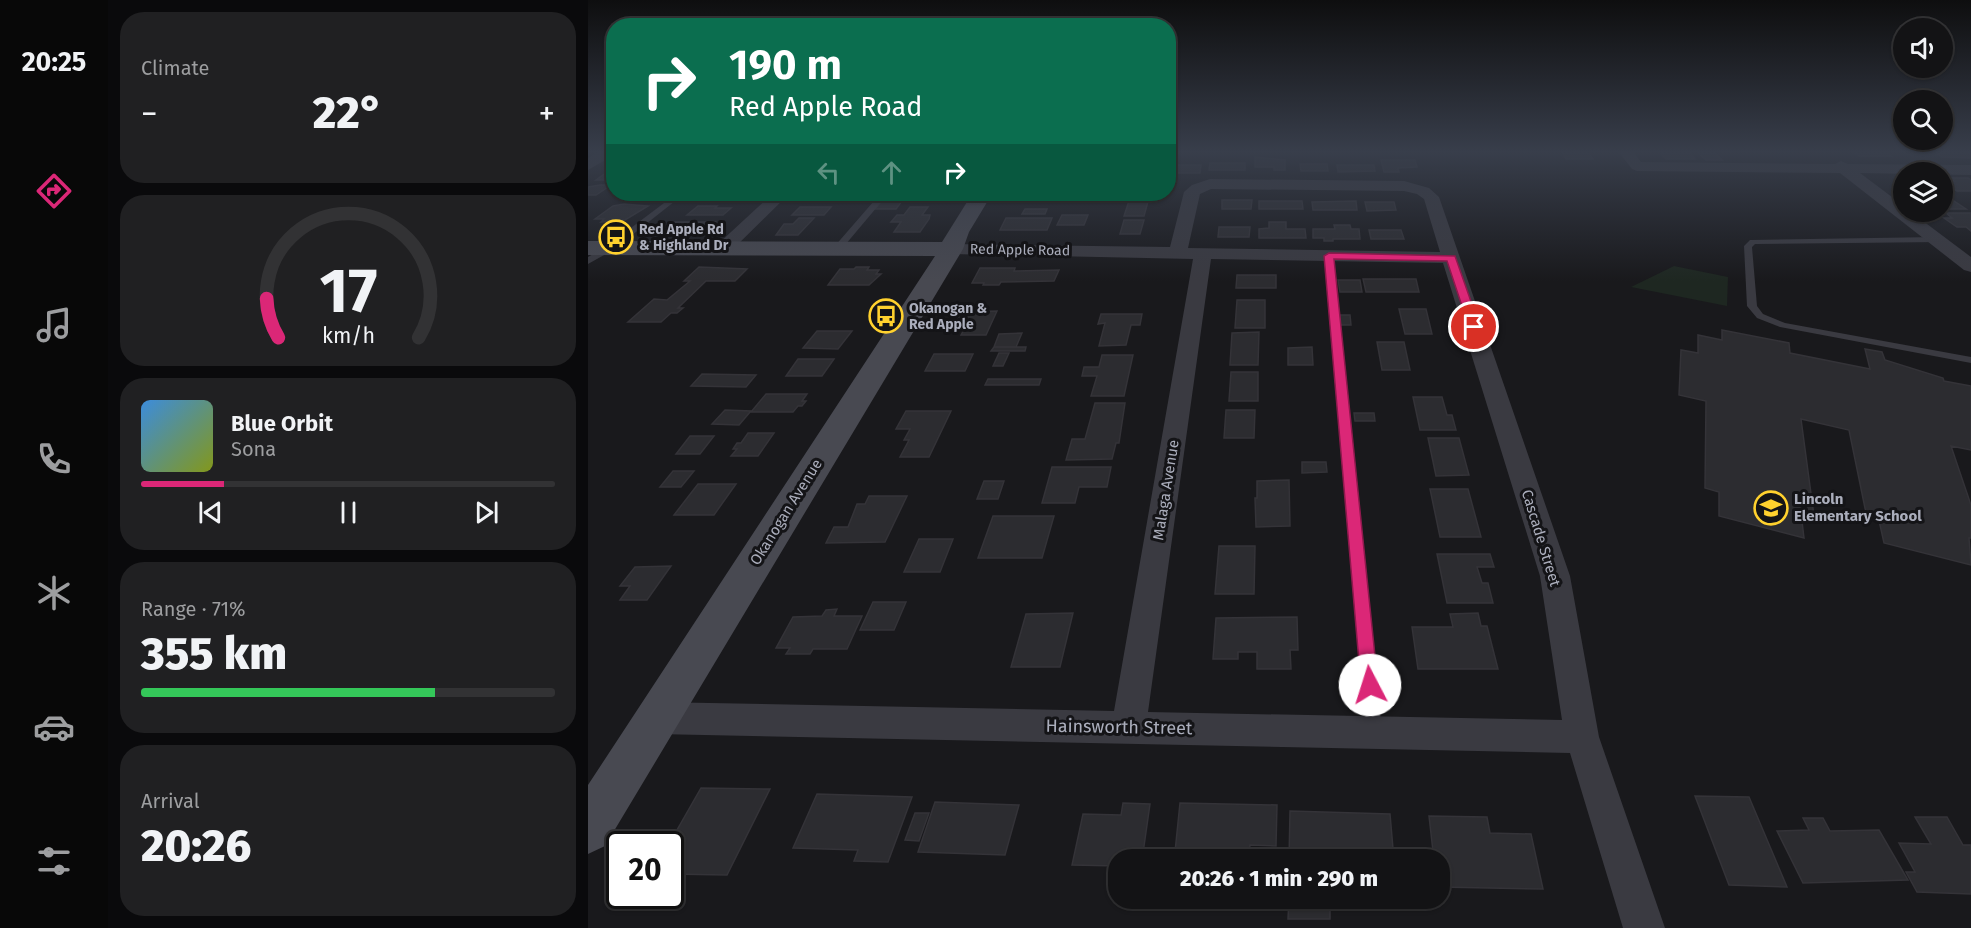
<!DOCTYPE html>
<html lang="en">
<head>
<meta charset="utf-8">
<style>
  body { margin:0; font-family:"Fira Sans",sans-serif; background:#202022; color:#f1f3f6; height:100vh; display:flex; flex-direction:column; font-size:22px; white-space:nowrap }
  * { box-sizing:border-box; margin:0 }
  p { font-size:20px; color:#9d9ea0 }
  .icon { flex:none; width:33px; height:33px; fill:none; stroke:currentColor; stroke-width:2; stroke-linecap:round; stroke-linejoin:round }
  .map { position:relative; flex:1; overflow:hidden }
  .drawer { display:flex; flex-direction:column; gap:12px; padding:12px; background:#0a0a0c; width:480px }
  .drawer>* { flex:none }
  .banner { position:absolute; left:18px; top:18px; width:570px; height:183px; border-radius:24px; box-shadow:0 2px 4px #0004,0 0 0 2px #323234; background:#0b6e4f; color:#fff; overflow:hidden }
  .buttons { position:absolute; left:1305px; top:18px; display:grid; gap:12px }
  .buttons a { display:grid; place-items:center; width:60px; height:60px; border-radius:50%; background:#131315; box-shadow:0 2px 4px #0004,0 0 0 2px #323234; font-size:30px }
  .speed { position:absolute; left:18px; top:831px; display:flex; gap:12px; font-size:30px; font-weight:700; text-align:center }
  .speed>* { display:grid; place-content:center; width:78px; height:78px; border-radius:50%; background:#131315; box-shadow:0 2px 4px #0004,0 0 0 2px #323234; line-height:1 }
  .speed .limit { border:3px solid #111; border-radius:9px; background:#fff; color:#111 }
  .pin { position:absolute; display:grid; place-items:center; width:51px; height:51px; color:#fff; margin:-26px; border:3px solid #fff; border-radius:50%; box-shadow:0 2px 6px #0007 }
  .me { position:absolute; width:66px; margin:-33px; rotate:355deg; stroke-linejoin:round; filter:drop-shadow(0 0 4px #0008) }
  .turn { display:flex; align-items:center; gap:21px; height:126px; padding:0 24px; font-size:27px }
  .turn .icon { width:78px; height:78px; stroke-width:2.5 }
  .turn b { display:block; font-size:42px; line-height:51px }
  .lanes { display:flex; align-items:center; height:57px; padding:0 24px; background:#0003; justify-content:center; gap:30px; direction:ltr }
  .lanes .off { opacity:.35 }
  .big { font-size:45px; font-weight:800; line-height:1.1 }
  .drawer .tile { flex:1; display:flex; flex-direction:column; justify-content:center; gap:9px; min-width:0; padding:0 21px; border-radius:24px; background:#202022 }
  .drawer .dial { align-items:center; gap:0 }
  .dial svg { height:156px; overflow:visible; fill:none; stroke:#323234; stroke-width:7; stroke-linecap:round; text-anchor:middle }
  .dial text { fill:#f1f3f6; stroke:none }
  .song { display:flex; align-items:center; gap:18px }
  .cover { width:72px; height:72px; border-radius:9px; background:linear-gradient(135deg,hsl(210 70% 55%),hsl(70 70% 35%)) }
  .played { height:6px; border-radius:3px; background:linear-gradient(90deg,#db2777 20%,#323234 20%) }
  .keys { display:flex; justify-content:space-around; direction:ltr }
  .heat { display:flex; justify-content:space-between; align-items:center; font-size:33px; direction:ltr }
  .charge { height:9px; border-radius:4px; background:linear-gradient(90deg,#34c759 71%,#323234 0) }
  .trip { position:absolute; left:520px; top:849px; width:342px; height:60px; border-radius:24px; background:#131315; box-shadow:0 2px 4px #0004,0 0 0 2px #323234; font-weight:800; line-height:60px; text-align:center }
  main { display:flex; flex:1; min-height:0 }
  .tabs { display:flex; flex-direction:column; width:108px; justify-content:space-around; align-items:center; background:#080808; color:#9d9ea0 }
  .tabs .icon { width:42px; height:42px }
  .tabs .on { color:#db2777 }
  .tabs b { font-size:27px; color:#f1f3f6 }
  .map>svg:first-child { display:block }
  .green { fill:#1e2721 }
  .building { fill:#2c2c30; stroke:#343338; stroke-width:1.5 }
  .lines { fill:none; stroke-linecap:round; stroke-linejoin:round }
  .lane { fill:#3a3a41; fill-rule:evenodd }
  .street { fill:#3a3a41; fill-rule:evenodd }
  .secondary { fill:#484951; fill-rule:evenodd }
  .route { fill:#db2777; stroke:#8e194d; stroke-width:1.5 }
  .labels { text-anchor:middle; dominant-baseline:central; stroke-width:6; stroke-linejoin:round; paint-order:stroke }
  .far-poi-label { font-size:14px; font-weight:bold; fill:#abaebc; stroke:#141417; text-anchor:start }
  .far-street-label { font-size:14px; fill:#abaebc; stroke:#141417 }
  .street-label { font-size:15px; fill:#abaebc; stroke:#141417 }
  .poi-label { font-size:15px; font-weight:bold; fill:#abaebc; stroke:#141417; text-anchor:start }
  .near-street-label { font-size:18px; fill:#abaebc; stroke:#141417 }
</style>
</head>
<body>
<main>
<nav class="tabs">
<b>20:25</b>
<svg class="icon on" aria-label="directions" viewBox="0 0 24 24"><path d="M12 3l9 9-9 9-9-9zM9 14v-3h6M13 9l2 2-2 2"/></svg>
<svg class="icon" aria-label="music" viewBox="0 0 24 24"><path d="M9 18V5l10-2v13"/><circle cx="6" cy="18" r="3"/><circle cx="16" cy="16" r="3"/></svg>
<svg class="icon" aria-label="phone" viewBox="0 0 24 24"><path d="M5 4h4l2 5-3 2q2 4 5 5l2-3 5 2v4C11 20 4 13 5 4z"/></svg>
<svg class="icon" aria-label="climate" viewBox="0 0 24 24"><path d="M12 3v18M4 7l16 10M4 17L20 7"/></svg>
<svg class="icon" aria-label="car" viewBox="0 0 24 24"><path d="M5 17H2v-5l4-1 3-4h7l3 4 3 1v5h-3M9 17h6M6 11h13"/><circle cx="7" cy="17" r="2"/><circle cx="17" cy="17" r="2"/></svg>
<svg class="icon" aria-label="filters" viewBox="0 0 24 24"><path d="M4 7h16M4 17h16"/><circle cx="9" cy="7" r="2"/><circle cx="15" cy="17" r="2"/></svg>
</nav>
<section class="drawer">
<div class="tile"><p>Climate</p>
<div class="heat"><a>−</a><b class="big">22°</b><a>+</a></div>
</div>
<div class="tile dial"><svg viewBox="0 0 100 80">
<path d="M14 69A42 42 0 1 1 86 69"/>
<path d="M14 69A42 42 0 0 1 8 49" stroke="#db2777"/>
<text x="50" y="56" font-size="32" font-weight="700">17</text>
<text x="50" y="72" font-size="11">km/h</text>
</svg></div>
<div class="tile">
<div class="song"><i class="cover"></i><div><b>Blue Orbit</b><p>Sona</p></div></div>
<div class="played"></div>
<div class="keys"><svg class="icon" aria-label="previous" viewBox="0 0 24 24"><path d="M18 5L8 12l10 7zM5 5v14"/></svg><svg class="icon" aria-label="pause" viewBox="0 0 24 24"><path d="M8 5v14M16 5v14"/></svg><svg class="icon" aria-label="next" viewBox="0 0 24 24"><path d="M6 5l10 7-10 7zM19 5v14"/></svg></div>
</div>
<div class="tile"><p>Range · 71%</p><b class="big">355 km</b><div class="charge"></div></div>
<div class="tile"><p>Arrival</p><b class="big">20:26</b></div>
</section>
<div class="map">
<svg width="1383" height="928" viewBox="0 0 1383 928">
  <rect width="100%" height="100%" fill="#19191c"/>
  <!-- green -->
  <path class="green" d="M 1086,266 L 1140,277 L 1139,306 L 1043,287 Z"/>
  <!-- building -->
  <path class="building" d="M 1071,151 L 1100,151 L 1107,159 L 1078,159 Z
    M 1264,151 L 1296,151 L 1303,156 L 1271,156 Z
    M 1346,151 L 1383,152 L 1383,158 L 1354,157 Z
    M 974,152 L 1000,152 L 1005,159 L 978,159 Z
    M 1110,153 L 1127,153 L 1134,160 L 1118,160 Z
    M 667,157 L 697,160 L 697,170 L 686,170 L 686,167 L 667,167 Z
    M 793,160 L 827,160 L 829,167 L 810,168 L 811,172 L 796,172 Z
    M 622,163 L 657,163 L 657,170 L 621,170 Z
    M 712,164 L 739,164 L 740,171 L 713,171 Z
    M 586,165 L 613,165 L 612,173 L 584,173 Z
    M 749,165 L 786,165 L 787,171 L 750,172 Z
    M 22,170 L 26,170 L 26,180 L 8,180 Z
    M 1361,178 L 1380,178 L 1383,180 L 1383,191 L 1369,191 L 1355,181 L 1366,181 Z
    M 12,185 L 23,185 L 8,195 L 0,195 L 0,187 Z
    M 1354,193 L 1378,209 L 1354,209 Z
    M 135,194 L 156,194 L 147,201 L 126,201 Z
    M 333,194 L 358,194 L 355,197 L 330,197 Z
    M 425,194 L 461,194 L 457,200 L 423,198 Z
    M 542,198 L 561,198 L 556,216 L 536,216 Z
    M 634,200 L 664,200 L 663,209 L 634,209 Z
    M 294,201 L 314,201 L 308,209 L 287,209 Z
    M 671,201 L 714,201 L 715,209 L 671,209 Z
    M 768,201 L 769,210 L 725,210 L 724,202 Z
    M 777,202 L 806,202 L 808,210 L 779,211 Z
    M 36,204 L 60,206 L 37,220 L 13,222 L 16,219 L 7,219 L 25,206 Z
    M 110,206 L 129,206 L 127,208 L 143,208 L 135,215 L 99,215 Z
    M 212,207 L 243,207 L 236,215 L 204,215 Z
    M 322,207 L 340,207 L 334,215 L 342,215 L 341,219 L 332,232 L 306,232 L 313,222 L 303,222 L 309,215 L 316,215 Z
    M 437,209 L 459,209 L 457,214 L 434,214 Z
    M 1358,213 L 1383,213 L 1383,231 L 1378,227 L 1369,227 L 1356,218 L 1364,218 Z
    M 474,215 L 500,215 L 496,225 L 469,225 Z
    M 211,218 L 226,218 L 210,235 L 188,235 L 196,224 L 205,224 Z
    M 418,218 L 464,218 L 459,230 L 412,230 Z
    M 536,220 L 556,220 L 552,234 L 532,234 Z
    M 82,222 L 127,222 L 115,232 L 69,232 Z
    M 681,222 L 698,222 L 698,229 L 717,229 L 718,238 L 671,238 L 671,229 L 681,228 Z
    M 746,225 L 762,225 L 763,229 L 771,229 L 772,239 L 745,239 L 745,241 L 736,241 L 736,238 L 725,238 L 725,229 L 747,229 Z
    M 631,227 L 662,227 L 661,237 L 630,237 Z
    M 781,230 L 813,230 L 816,239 L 783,239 Z
    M 111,267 L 159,269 L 147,281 L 118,281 L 90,308 L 95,308 L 89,313 L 83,313 L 73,322 L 40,322 L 66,299 L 79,300 L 102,281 L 96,281 Z
    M 268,267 L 281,267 L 279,270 L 291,270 L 288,274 L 293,274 L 281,285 L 240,285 L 252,269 L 266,269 Z
    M 392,268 L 427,268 L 426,271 L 471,270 L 466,281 L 413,282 L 411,285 L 395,285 L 396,283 L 384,283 Z
    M 649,275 L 688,275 L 688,288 L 648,288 Z
    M 775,279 L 828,279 L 831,292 L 778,292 Z
    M 750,280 L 772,280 L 774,292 L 752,292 Z
    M 649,300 L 677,300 L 677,328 L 647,328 Z
    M 811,309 L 838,309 L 844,334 L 817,334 Z
    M 409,311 L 398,335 L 373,335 L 378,326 L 361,326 L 369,312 Z
    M 513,314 L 554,314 L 552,325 L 543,325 L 538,345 L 511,346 L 517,323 L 510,324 Z
    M 751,315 L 762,315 L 763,325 L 752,325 Z
    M 1134,330 L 1201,343 L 1202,353 L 1282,369 L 1277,349 L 1294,352 L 1297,360 L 1355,378 L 1356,381 L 1383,386 L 1383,450 L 1363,446 L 1383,505 L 1383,538 L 1381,538 L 1383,565 L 1296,543 L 1290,516 L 1278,513 L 1261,430 L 1213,419 L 1226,516 L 1213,513 L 1216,538 L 1131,516 L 1131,492 L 1117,488 L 1118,401 L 1091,395 L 1093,350 L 1110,353 L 1110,335 L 1134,340 Z
    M 229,331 L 264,331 L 250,349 L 215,348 Z
    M 671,332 L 670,365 L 642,365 L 644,333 Z
    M 434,333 L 428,347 L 406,347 L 411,334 Z
    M 789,342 L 816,342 L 822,370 L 794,370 Z
    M 406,347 L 438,347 L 437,351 L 403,351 Z
    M 724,347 L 725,365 L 700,365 L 700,348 Z
    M 411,353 L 421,353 L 415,366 L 405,366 Z
    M 346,354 L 385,354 L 377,371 L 337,371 Z
    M 514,355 L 545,355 L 536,396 L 503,396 L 509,376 L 494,376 L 496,367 L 511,367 Z
    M 210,359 L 246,359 L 234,376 L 198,376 Z
    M 643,372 L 670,372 L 670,401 L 641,401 Z
    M 114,374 L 168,375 L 158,387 L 103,386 Z
    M 400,379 L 453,379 L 451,385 L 397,385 Z
    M 178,394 L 219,394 L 214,401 L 218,401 L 214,406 L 210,406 L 205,412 L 163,412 Z
    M 825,397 L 854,397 L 859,415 L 864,415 L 868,430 L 832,430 Z
    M 507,403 L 537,403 L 531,443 L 528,443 L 524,459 L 478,460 L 484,439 L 497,439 Z
    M 137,410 L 163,411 L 151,425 L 124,424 Z
    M 638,410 L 667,410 L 666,438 L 636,438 Z
    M 318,411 L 363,411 L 341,457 L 312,457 L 321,440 L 316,440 L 322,429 L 308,429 Z
    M 766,413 L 786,413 L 787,421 L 767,421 Z
    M 160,433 L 186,433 L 170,456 L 143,456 L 149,449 L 145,449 L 149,443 L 153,443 Z
    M 102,436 L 126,436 L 112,454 L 88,454 Z
    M 840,438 L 871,438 L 881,475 L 848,476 Z
    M 714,462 L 738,462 L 739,472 L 714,473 Z
    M 464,467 L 523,467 L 519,487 L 491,487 L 487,503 L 454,503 Z
    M 85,471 L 106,471 L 93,487 L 72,487 Z
    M 701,480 L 702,526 L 668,527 L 667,498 L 669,498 L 669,481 Z
    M 396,481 L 416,481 L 410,499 L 389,499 Z
    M 110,484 L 148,484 L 126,515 L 86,515 Z
    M 842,489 L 880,489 L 893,537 L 852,537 Z
    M 281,496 L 319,496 L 297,542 L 238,543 L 246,527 L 260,527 L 269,504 L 277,504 Z
    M 405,516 L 466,516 L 454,558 L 390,558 Z
    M 331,539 L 365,539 L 352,572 L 316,572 Z
    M 631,546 L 667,546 L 666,594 L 627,594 Z
    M 849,554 L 902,554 L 906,567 L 889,567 L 894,583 L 900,583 L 905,603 L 859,603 Z
    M 83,566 L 59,600 L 32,600 L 42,586 L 32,586 L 47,567 Z
    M 285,602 L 318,602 L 306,630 L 272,630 Z
    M 249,609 L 246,616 L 274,616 L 259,649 L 225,649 L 222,654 L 198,654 L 202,648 L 188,648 L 205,617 L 234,616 L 238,610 Z
    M 485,613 L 472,667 L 423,667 L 438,614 Z
    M 890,613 L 893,626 L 899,626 L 910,669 L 830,669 L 824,627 L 865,627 L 862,614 Z
    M 709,617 L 710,650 L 702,650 L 703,669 L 669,669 L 669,652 L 650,652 L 650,659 L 625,659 L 628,618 Z
    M 113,788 L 182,789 L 139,875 L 82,874 L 81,844 Z
    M 229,794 L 324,797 L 300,862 L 266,861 L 270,850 L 205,848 Z
    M 1107,796 L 1161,797 L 1199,887 L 1141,885 Z
    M 347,802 L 431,805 L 417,855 L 330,852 Z
    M 535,803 L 562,804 L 554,860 L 531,860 L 531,866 L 484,865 L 495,814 L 533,815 Z
    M 592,803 L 689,805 L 688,846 L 662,845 L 661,854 L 587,852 Z
    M 702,811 L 802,814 L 806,860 L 701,860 Z
    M 327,813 L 341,813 L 331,841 L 317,840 Z
    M 841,816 L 899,817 L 902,833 L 943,834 L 955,889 L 852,887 L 852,860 L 846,860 Z
    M 1327,817 L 1359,817 L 1375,845 L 1383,845 L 1383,894 L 1329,892 L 1318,872 L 1327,872 L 1311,843 L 1343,844 Z
    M 1215,818 L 1235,818 L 1242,831 L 1291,830 L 1320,880 L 1215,883 L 1189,831 L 1221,830 Z
    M 701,898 L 742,898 L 742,919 L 700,919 Z"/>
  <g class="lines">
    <!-- lane -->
    <path class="lane" d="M 88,194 L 96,194 L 25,250 L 0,264 L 0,257 L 19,246 Z
      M 292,194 L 300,194 L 252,251 L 246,251 L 246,247 Z
      M 1349,237 L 1352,238 L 1352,242 L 1167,244 L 1164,247 L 1169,306 L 1175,314 L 1197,323 L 1383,357 L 1383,363 L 1192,327 L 1169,318 L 1159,306 L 1156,246 L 1162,240 Z
      M 741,253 L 745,256 L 794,732 L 792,737 L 786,740 L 780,737 L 778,732 L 737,256 Z"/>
    <!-- street -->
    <path class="street" d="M 11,151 L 26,151 L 26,155 L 0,170 L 0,158 Z
      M 1030,151 L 1045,151 L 1053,162 L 1247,164 L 1253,161 L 1260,164 L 1383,165 L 1383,175 L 1272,173 L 1316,206 L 1316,212 L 1323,212 L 1383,257 L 1383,272 L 1376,270 L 1252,173 L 1049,171 L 1044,169 Z
      M 622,179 L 816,181 L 841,188 L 851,197 L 982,576 L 1011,737 L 1077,928 L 1035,928 L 982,753 L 68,734 L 56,729 L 51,718 L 56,707 L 68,702 L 526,711 L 605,259 L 363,254 L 357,253 L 354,249 L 357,245 L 363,244 L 582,247 L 596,192 L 604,185 ZM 623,189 L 816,191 L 829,194 L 836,199 L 852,252 L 600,248 L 612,194 ZM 623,259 L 855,263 L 952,576 L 974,720 L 560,712 Z
      M 184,194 L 201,194 L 142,252 L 130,252 L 127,248 L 130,244 Z"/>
    <!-- secondary -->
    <path class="secondary" d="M 384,194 L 404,194 L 381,232 L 375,249 L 17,846 L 0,854 L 0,785 L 347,256 L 0,255 L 0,241 L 354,242 Z"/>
  </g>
  <!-- sky -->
  <linearGradient id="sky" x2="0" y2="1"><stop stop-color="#0e0e0f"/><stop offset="0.54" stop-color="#383e4b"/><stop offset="1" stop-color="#383e4b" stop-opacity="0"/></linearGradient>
  <rect width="1383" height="281" fill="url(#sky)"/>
  <!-- route -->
  <path class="route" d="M 741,253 L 867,256 L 892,327 L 886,330 L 881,327 L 859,261 L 746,259 L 790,685 L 788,691 L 782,693 L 775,691 L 773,685 L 736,256 Z"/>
  <!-- icons -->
  <defs>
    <symbol id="bus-ring" viewBox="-11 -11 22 22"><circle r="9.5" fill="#141417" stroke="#ffd12e" stroke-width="1.5"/><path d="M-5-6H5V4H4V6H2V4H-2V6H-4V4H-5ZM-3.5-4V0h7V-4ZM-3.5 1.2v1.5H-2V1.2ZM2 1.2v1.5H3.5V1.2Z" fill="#ffd12e"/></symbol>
    <symbol id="school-ring" viewBox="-11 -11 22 22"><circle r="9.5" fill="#141417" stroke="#ffd12e" stroke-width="1.5"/><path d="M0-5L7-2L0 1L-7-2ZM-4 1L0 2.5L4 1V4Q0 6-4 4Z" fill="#ffd12e"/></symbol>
  </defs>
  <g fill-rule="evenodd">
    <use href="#bus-ring" x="9" y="218" width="38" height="38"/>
    <use href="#bus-ring" x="279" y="297" width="38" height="38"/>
    <use href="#school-ring" x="1164" y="489" width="38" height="38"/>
  </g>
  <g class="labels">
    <!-- far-poi labels -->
    <g class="far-poi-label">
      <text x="51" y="229">Red Apple Rd<tspan x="51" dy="16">&amp; Highland Dr</tspan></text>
      <text x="321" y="308">Okanogan &amp;<tspan x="321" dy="16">Red Apple</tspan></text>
    </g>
    <!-- far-street labels -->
    <g class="far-street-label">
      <text transform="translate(432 250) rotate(1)">Red Apple Road</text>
    </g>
    <!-- street labels -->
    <g class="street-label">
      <text transform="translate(578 490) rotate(-81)">Malaga Avenue</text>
      <text transform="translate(198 512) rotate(-58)">Okanogan Avenue</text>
      <text transform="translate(953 538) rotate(73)">Cascade Street</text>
    </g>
    <!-- poi labels -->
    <g class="poi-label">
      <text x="1206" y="499">Lincoln<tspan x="1206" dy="17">Elementary School</tspan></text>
    </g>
    <!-- near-street labels -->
    <g class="near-street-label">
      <text transform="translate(531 727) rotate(1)">Hainsworth Street</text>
    </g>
  </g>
</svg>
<div class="buttons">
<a><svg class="icon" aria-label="sound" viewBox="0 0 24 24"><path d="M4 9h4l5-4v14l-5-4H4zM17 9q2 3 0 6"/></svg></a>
<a><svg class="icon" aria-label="search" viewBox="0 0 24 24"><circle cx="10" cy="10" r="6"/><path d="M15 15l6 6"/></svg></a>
<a><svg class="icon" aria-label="layers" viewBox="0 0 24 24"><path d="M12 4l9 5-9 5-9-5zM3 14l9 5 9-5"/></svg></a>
</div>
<div class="speed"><div class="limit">20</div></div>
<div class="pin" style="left:886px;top:327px;background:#d93025"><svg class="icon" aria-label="arrive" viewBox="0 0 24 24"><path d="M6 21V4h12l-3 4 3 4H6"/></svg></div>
<svg class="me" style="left:782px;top:685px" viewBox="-20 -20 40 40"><circle r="19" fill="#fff"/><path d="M0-13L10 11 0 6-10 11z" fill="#db2777"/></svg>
<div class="trip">20:26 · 1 min · 290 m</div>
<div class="banner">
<div class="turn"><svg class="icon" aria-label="right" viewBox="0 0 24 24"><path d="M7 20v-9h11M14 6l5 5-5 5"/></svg><div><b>190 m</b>Red Apple Road</div></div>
<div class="lanes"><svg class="icon off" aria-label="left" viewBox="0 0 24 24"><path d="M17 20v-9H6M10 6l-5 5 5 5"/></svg><svg class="icon off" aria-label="ahead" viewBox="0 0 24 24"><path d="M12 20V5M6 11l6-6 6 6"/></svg><svg class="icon" aria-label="right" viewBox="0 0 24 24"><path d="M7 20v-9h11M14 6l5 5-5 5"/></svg></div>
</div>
</div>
</main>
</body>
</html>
